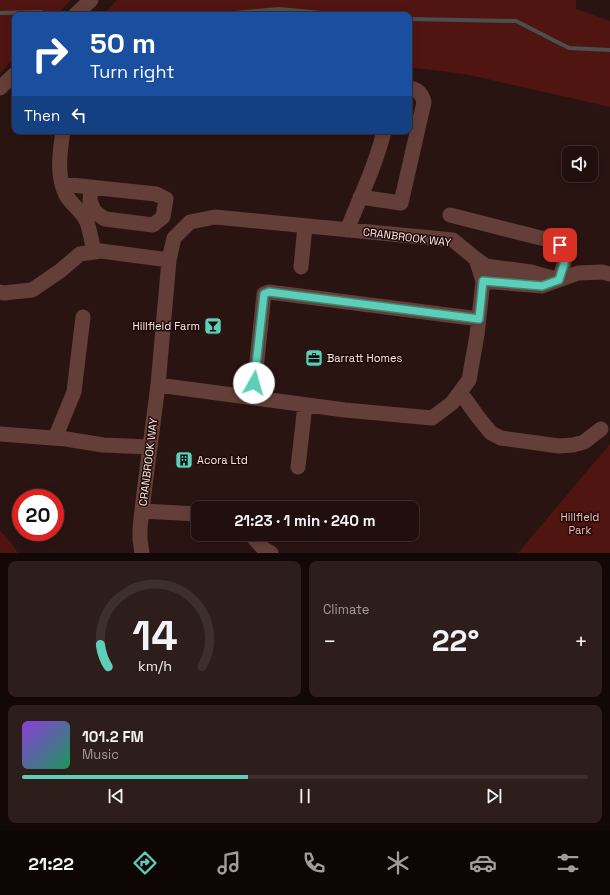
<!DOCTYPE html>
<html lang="en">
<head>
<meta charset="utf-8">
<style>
  body { margin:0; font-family:"Space Grotesk",sans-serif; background:#2d1d1b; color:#f1f3f6; height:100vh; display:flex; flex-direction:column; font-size:15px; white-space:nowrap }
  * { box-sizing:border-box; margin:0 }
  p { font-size:13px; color:#a29c9d }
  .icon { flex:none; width:22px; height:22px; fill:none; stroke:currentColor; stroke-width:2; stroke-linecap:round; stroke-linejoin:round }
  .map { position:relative; height:553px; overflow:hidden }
  .panel { display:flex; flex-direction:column; gap:8px; padding:8px; background:#120807; flex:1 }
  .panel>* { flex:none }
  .guide { position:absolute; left:12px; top:12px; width:400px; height:122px; border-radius:8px; box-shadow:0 2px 10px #0003,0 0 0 1px #3d2f2e; background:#1a4fa0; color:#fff; overflow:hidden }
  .fabs { position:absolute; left:562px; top:146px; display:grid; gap:8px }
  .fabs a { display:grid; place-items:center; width:36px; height:36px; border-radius:8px; background:#200f0d; box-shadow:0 2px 10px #0003,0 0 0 1px #3d2f2e; font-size:20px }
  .speed { position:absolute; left:12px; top:489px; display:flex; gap:8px; font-size:20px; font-weight:700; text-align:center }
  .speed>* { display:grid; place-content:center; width:52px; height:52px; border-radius:50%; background:#200f0d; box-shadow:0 2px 10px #0003,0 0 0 1px #3d2f2e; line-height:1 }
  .speed .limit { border:6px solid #d22; background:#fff; color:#111 }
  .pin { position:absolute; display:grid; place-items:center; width:34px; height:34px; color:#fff; margin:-17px; border-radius:8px; box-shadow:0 2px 6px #0006 }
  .me { position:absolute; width:44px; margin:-22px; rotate:7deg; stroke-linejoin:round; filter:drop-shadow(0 0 3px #0008) }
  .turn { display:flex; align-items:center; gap:14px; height:84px; padding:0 12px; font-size:18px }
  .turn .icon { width:52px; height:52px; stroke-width:2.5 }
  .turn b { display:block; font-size:28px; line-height:34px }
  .then { display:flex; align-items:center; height:38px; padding:0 12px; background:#0003; gap:8px; font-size:15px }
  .big { font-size:30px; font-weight:800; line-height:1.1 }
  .panel .card { flex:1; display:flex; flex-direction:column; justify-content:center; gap:6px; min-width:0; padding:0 14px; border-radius:8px; background:#2d1d1b }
  .panel .dial { align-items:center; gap:0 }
  .dial svg { height:104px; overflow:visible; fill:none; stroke:#3d2f2e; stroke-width:7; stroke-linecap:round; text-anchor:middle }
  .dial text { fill:#f1f3f6; stroke:none }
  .song { display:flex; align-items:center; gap:12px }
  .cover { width:48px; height:48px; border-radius:6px; background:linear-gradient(135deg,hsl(270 70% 55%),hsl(150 70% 35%)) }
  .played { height:4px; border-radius:2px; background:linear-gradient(90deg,#5eceb8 40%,#3d2f2e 40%) }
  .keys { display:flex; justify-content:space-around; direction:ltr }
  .heat { display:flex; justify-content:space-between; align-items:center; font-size:22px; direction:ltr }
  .panel .tiles { flex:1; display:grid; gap:8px; grid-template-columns:1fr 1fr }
  .card:last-child { grid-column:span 2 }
  .trip { position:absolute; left:191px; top:501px; width:228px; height:40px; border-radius:8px; background:#200f0d; box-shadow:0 2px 10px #0003,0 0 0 1px #3d2f2e; font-weight:800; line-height:40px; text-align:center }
  .menu { display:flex; height:64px; justify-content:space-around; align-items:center; background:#0d0605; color:#a29c9d }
  .menu .icon { width:28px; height:28px }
  .menu .on { color:#5eceb8 }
  .menu b { font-size:18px; color:#f1f3f6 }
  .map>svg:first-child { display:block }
  .green { fill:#501510 }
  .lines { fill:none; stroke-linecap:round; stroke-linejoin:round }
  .stream { stroke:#4c504d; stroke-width:4 }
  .minor { stroke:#643f39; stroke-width:15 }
  .route-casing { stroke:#3d8678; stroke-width:10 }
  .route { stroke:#5eceb8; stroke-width:7 }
  .labels { text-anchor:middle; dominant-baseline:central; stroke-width:3; stroke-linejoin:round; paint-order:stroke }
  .street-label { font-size:11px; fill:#fbeae7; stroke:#200a08 }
  .poi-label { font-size:11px; fill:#fbeae7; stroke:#200a08; text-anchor:start }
  .park-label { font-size:11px; fill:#f2bfb7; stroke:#200a08 }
</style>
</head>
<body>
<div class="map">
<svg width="610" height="553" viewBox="0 0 610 553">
  <rect width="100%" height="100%" fill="#2a1411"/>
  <!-- green -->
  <path class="green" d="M 0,0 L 71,0 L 56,15 L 15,15 L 15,57 L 0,73 Z
    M 117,0 L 576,0 L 576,9 L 610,21 L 610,107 L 465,74 L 409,67 L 409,15 L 103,15 Z
    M 610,444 L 610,553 L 518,553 Z
    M 0,531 L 12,544 L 18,553 L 0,553 Z"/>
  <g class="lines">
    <!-- stream -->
    <path class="stream" d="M 0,13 L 41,12
      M 105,14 L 132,15
      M 214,15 L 279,9 L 343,15
      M 409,19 L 516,21 L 569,48 L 610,50"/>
    <!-- minor -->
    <path class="minor" d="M 75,15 L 91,0
      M 0,88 L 15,74
      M 63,131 C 60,151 56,176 66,195 C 71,204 82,211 87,222 C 90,231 92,243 94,252
      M 62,184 L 156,194 L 166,199 L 163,217 L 153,225 L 105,219 L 95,212 L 90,201 L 91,187
      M 360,197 L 401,203 L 424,102 C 422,94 418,89 409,88
      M 450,215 L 553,241 C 571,252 564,263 559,280 L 531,272 L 486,266 L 476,259
      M 347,230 C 360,197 376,165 384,131
      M 301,267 L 305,226
      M 483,281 L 542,286 L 578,273 L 602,272 L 610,274
      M 0,292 L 4,293 L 32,290 L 60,271 L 80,254 L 101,251 L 169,260 L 174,238 L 190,222 L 215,217 L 453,240 L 476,259 L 483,281 L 477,335 L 469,380 L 452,403 L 432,418 L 345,410 L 158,385 L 144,493 L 140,528 L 140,539 L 142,553
      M 158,385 L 169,260
      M 460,392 L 478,417 L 491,433 L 501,438 L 559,446 L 573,445 L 584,442 L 601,429
      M 253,398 L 264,294 L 269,292 L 479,319
      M 0,434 L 66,439 L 103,445 L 150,447
      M 55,438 L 74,392 L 83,317
      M 298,467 L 305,405
      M 142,511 L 198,514
      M 250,534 L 264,549 L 271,553"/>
  </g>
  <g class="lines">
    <defs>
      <path id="route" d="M 254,383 L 264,294 L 269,292 L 479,319 L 483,281 L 542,286 L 559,280 L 564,264 L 565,255 L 560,245"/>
    </defs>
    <!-- route casing -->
    <use href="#route" class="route-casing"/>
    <!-- route -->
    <use href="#route" class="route"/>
  </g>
  <!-- icons -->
  <defs>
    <symbol id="bar-square" viewBox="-11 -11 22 22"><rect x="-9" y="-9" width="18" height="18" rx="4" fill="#5eceb8" stroke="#200a08"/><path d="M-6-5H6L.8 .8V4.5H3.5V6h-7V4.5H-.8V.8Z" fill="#111"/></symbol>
    <symbol id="office-square" viewBox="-11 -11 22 22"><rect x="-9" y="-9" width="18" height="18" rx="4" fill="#5eceb8" stroke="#200a08"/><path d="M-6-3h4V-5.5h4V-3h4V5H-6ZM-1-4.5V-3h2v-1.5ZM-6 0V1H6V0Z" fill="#111"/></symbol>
    <symbol id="building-square" viewBox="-11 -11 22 22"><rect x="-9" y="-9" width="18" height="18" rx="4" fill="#5eceb8" stroke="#200a08"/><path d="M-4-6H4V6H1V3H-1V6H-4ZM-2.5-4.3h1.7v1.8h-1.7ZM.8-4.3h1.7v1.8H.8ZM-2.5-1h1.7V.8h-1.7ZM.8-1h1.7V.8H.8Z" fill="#111"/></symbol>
  </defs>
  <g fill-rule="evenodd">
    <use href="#bar-square" x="203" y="316" width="20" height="20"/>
    <use href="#office-square" x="304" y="348" width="20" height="20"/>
    <use href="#building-square" x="174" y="450" width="20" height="20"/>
  </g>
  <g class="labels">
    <!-- street labels -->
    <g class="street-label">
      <text transform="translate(407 237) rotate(7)">CRANBROOK WAY</text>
      <text transform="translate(148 462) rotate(-83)">CRANBROOK WAY</text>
    </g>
    <!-- poi labels -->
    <g class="poi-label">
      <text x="200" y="326" text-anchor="end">Hillfield Farm</text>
      <text x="327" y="358">Barratt Homes</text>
      <text x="197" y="460">Acora Ltd</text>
    </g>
    <!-- park labels -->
    <g class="park-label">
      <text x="580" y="517">Hillfield<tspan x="580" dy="13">Park</tspan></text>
    </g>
  </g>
</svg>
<div class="fabs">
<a><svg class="icon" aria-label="sound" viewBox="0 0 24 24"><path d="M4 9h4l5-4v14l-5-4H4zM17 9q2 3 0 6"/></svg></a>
</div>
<div class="speed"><div class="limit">20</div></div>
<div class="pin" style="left:560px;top:245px;background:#d93025"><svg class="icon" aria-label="arrive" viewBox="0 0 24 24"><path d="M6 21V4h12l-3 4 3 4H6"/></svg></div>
<svg class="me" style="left:254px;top:383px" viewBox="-20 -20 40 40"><circle r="19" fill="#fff"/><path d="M0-13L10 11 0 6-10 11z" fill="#5eceb8"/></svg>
<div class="trip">21:23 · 1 min · 240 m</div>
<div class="guide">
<div class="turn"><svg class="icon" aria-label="right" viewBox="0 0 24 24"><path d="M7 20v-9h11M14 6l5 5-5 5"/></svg><div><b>50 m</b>Turn right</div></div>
<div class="then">Then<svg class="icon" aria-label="left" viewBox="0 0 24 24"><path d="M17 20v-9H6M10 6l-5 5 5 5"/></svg></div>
</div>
</div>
<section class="panel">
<div class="tiles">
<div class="card dial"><svg viewBox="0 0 100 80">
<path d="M14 69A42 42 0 1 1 86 69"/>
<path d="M14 69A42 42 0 0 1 8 52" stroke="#5eceb8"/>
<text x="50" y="56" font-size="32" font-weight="700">14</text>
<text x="50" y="72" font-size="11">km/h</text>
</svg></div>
<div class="card"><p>Climate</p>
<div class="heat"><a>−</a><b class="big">22°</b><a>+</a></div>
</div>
<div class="card">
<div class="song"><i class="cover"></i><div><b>101.2 FM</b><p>Music</p></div></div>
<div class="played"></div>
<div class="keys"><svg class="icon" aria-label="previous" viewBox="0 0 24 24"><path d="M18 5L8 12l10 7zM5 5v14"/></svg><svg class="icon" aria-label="pause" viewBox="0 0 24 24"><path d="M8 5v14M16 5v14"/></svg><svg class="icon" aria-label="next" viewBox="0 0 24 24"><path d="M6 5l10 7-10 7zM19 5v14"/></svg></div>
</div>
</div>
</section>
<nav class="menu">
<b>21:22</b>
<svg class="icon on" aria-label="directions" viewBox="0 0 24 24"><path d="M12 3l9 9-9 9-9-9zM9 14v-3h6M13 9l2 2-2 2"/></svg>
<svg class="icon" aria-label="music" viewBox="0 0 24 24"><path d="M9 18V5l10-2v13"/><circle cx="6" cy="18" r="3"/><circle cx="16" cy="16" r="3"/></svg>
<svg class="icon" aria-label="phone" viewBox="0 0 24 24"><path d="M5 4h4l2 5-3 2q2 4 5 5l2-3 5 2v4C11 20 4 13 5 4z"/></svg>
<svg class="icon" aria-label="climate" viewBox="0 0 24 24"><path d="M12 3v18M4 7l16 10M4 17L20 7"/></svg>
<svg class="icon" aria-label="car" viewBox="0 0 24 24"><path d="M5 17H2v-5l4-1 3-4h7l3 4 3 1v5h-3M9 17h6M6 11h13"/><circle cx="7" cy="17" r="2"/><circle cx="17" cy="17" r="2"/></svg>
<svg class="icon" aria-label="filters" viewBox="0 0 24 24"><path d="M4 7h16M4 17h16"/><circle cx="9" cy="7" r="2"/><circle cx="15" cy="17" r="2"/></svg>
</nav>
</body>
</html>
